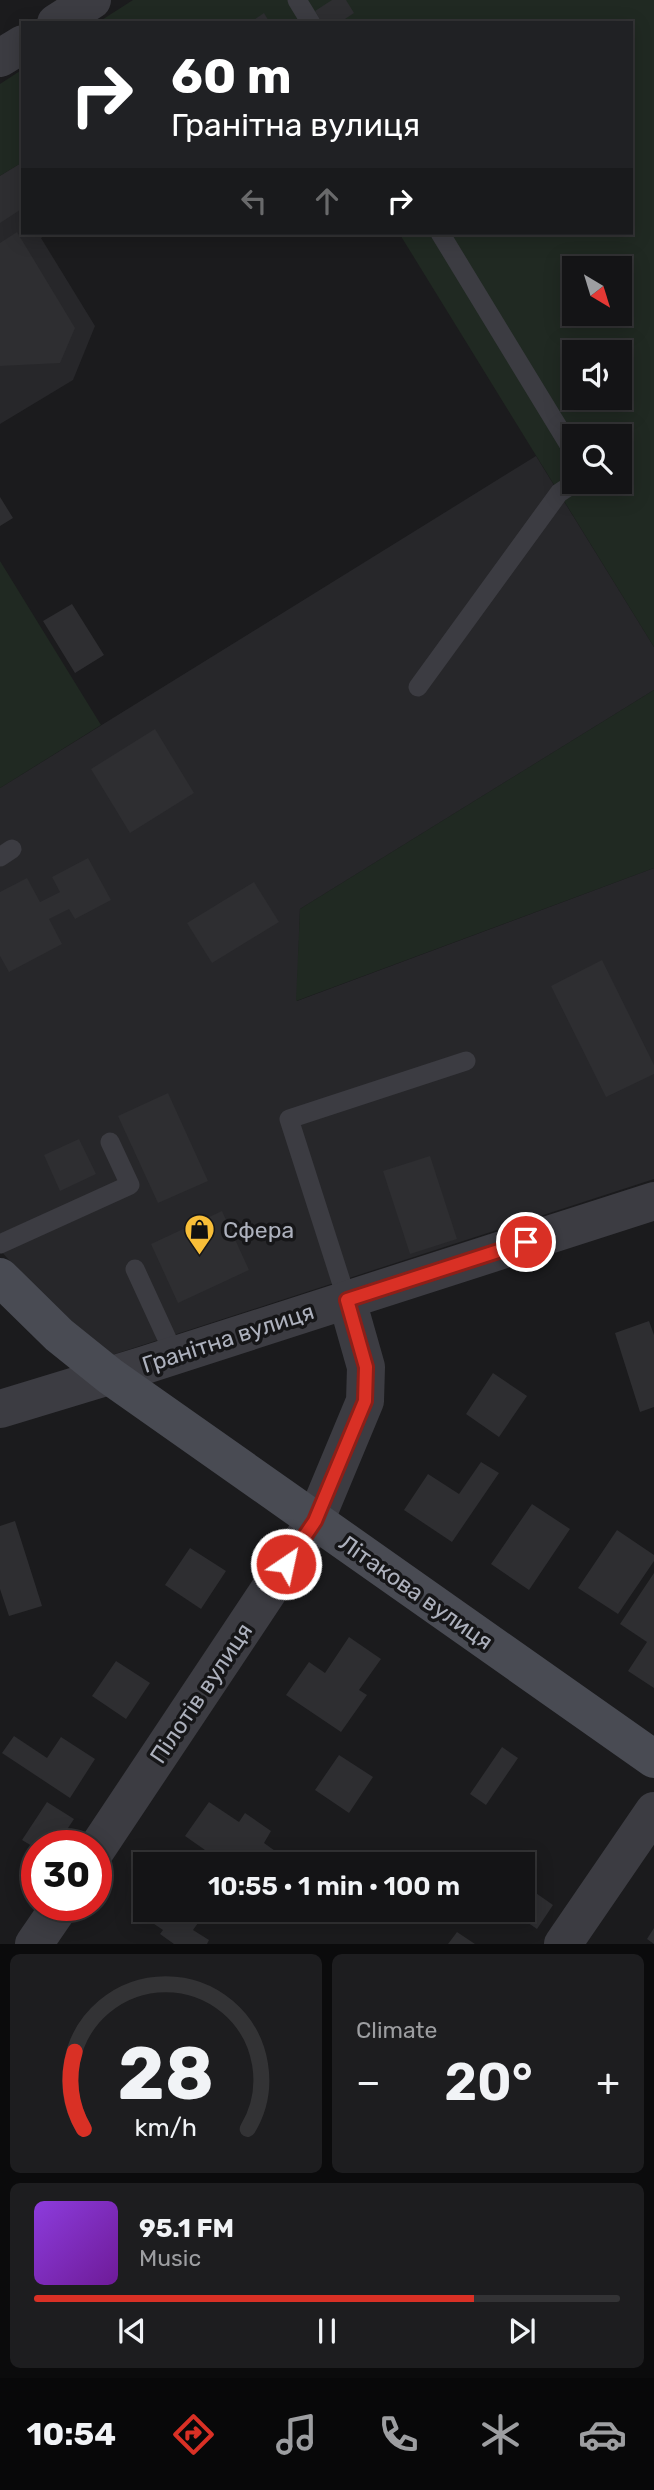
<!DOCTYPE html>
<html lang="en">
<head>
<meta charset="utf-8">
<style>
  body { margin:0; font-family:Rubik,sans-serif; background:#1d1d1f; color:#f1f3f6; height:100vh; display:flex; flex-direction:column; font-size:26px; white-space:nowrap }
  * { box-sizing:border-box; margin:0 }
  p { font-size:23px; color:#9d9ea1 }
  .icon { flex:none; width:38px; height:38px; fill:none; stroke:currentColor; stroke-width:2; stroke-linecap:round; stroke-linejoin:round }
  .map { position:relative; height:1944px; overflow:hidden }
  .details { display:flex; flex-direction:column; gap:10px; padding:10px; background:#0b0b0c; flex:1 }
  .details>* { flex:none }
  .hud { position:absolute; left:21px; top:21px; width:612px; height:214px; border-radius:0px; box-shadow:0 4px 18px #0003,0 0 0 2px #333335; background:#202124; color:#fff; overflow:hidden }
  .needle { width:46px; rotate:142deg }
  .controls { position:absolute; left:562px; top:256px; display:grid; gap:14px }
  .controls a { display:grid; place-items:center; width:70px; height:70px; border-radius:0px; background:#141416; box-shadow:0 4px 18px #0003,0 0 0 2px #333335; font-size:35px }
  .speed { position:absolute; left:21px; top:1830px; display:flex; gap:14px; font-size:35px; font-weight:700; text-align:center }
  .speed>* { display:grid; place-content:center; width:91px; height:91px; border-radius:50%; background:#141416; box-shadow:0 4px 18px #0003,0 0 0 2px #333335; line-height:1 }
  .speed .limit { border:10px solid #d22; background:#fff; color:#111 }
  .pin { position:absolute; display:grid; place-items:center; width:60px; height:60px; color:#fff; margin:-30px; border:4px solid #fff; border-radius:50%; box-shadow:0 2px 7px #0007 }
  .me { position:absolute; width:77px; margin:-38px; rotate:34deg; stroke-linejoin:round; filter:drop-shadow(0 0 5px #0008) }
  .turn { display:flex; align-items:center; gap:24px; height:147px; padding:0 35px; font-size:32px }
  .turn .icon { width:91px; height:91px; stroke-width:2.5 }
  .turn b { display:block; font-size:49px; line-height:60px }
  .lanes { display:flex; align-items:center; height:66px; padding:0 35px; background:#0003; justify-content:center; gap:35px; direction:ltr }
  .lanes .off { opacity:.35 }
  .big { font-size:52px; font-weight:600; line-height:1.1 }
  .details .tile { flex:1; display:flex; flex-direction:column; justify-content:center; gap:10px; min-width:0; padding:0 24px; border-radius:10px; background:#1d1d1f }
  .details .dial { align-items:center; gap:0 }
  .dial svg { height:182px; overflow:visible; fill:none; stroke:#333335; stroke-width:7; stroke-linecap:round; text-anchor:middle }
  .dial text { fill:#f1f3f6; stroke:none }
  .song { display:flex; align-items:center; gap:21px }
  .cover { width:84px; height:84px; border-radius:10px; background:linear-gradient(135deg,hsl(270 70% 55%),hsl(280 70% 35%)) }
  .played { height:7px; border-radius:4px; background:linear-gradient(90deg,#d93025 75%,#333335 75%) }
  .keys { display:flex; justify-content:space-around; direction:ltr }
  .heat { display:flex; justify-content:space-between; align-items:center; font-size:38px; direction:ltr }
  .details .tiles { flex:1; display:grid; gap:10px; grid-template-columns:1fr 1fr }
  .tile:last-child { grid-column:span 2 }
  .trip { position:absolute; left:133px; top:1852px; width:402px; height:70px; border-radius:0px; background:#141416; box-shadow:0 4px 18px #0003,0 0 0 2px #333335; font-weight:600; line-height:70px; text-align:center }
  .tabs { display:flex; height:112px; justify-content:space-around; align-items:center; background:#080809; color:#9d9ea1 }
  .tabs .icon { width:49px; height:49px }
  .tabs .current { color:#d93025 }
  .tabs b { font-size:32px; color:#f1f3f6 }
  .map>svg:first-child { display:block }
  .built { fill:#27272a }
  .green { fill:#202922; fill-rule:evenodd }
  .building { fill:#2e2e31 }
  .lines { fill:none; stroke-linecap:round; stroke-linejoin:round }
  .service { stroke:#3c3c42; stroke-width:19 }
  .minor { stroke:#3c3c42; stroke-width:38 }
  .tertiary { stroke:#3c3c42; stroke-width:38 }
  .secondary { stroke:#494b53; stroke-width:38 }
  .route-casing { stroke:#8d1f18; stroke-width:18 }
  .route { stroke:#d93025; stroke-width:12 }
  .labels { text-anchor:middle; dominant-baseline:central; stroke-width:7; stroke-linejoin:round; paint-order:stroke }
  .poi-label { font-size:23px; fill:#adb1bd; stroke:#161618; text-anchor:start }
  .street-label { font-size:23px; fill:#adb1bd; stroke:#161618 }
</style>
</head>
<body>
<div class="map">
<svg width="654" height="1944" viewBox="0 0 654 1944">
  <rect width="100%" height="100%" fill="#1b1b1d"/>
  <!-- built -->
  <path class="built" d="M 23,162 L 23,233 L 49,233 L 41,238 L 95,326 L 73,380 L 0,424 L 0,176 Z
    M 536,456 L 654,647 L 654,690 L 300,909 L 297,1001 L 654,868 L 654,1179 L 112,1355 L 70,1322 L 24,1277 L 0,1250 L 0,788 Z"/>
  <!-- green -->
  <path class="green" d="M 133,0 L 654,0 L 654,647 L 399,233 L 632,233 L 632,23 L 270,23 L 264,14 L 249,23 L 97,23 ZM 574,268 L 620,268 L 620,313 L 574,313 ZM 574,352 L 620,352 L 620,397 L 574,397 ZM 574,436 L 620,436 L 620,481 L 574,481 Z
    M 23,69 L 23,162 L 0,176 L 0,84 Z
    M 0,561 L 101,725 L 0,788 Z
    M 654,690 L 654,868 L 296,1001 L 300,909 Z"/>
  <!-- building -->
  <path class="building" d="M 332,0 L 346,0 L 354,13 L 339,23 L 322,23 L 315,11 Z
    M 264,13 L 270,23 L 249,23 Z
    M 23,162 L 23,208 L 0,223 L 0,176 Z
    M 17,232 L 75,328 L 60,363 L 0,366 L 0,243 Z
    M 0,497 L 13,518 L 0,526 Z
    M 72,604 L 104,655 L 75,673 L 43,621 Z
    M 155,729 L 194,793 L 130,833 L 91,769 Z
    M 88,858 L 111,900 L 75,919 L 69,909 L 49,919 L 62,944 L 9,972 L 0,956 L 0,892 L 27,878 L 40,902 L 60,892 L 52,877 Z
    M 254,882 L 279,922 L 212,963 L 187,923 Z
    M 602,960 L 654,1065 L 654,1074 L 606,1097 L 551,986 Z
    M 168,1093 L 208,1181 L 158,1203 L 118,1116 Z
    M 79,1139 L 96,1174 L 60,1191 L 44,1155 Z
    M 430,1156 L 457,1239 L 410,1254 L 383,1171 Z
    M 222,1211 L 249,1270 L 178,1303 L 151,1244 Z
    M 649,1321 L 654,1335 L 654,1407 L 640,1412 L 615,1333 Z
    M 493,1373 L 527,1396 L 499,1437 L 466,1414 Z
    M 481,1462 L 499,1473 L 452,1542 L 404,1510 L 428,1474 L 459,1494 Z
    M 532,1504 L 570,1529 L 529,1590 L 491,1564 Z
    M 15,1521 L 42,1606 L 9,1616 L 0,1589 L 0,1526 Z
    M 617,1530 L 654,1555 L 654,1561 L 618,1614 L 578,1588 Z
    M 190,1548 L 226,1571 L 201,1609 L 165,1585 Z
    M 654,1573 L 654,1688 L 628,1671 L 647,1642 L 620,1624 Z
    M 349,1637 L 381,1659 L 359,1690 L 367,1695 L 341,1732 L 286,1695 L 309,1662 L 325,1673 Z
    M 116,1661 L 150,1683 L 126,1719 L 92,1696 Z
    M 14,1736 L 47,1758 L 61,1737 L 95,1759 L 70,1798 L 2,1753 Z
    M 502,1747 L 518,1758 L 486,1805 L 470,1794 Z
    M 339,1755 L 373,1777 L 349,1813 L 315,1790 Z
    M 47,1802 L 74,1819 L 56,1846 L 37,1846 L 37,1849 L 22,1840 Z
    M 209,1802 L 239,1822 L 245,1813 L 271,1831 L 264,1843 L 278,1853 L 271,1864 L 225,1864 L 185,1836 Z
    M 523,1884 L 553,1905 L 537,1929 L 508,1909 L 523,1909 Z
    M 145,1896 L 145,1909 L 208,1909 L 193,1930 L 209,1940 L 207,1944 L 174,1944 L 160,1934 L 163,1930 L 135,1911 Z
    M 654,1928 L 654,1944 L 647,1939 Z
    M 457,1932 L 475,1944 L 448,1944 Z"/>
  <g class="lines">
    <!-- service -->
    <path class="service" d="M 297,0 L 311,23
      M 440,233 L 574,453
      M 418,687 L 559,493 L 577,481
      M 0,857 L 12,849
      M 0,1244 L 130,1185 L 110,1142
      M 135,1269 L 175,1356
      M 347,1300 L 289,1119 L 466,1061"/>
    <!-- minor -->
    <path class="minor" d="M 0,1409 L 145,1365 L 654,1201
      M 96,1850 L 315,1521 L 365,1401 L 366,1367 L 347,1300
      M 34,1944 L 60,1906
      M 563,1944 L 654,1811"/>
    <!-- tertiary -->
    <path class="tertiary" d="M 56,23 L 92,0
      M 0,58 L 23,44"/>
    <!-- secondary -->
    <path class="secondary" d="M 0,1277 L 59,1335 L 110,1376 L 654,1759"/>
  </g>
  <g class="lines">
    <defs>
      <path id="route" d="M 286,1564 L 315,1521 L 365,1401 L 366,1367 L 347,1300 L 526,1242"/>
    </defs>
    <!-- route casing -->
    <use href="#route" class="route-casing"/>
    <!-- route -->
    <use href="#route" class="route"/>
  </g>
  <!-- icons -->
  <defs>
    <symbol id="shop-pin" viewBox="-11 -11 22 30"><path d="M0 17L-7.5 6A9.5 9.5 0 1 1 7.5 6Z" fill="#f8be38" stroke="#161618"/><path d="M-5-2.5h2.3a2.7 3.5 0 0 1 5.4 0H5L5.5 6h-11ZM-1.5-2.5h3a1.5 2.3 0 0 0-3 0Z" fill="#111"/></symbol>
  </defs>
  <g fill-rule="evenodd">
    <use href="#shop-pin" x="182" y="1212" width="35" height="47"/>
  </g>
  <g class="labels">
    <!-- poi labels -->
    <g class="poi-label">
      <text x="223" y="1230">Сфера</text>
    </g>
    <!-- street labels -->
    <g class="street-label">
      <text transform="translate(228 1338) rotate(-18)">Гранітна вулиця</text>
      <text transform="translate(416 1592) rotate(35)">Літакова вулиця</text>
      <text transform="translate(201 1693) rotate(-56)">Пілотів вулиця</text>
    </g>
  </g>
</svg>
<div class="controls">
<a><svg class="needle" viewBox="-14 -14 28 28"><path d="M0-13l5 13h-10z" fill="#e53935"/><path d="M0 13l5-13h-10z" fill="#9d9ea1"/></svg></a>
<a><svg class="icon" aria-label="sound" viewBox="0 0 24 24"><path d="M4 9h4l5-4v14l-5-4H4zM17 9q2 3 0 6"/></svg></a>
<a><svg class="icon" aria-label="search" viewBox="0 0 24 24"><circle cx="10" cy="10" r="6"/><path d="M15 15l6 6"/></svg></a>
</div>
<div class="speed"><div class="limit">30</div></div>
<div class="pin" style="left:526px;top:1242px;background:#d93025"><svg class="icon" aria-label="arrive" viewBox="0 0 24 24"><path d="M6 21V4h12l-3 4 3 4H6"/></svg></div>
<svg class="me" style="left:286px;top:1564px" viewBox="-20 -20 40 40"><circle r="17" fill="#d93025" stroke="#fff" stroke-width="3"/><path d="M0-11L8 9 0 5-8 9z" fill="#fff"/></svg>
<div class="trip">10:55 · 1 min · 100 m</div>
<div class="hud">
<div class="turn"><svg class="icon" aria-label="right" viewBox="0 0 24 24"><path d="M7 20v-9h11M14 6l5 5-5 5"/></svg><div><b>60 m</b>Гранітна вулиця</div></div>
<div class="lanes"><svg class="icon off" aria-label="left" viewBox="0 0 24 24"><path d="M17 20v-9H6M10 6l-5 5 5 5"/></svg><svg class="icon off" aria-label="ahead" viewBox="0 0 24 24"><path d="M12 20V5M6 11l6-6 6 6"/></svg><svg class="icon" aria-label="right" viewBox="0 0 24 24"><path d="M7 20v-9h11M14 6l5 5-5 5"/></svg></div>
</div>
</div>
<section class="details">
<div class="tiles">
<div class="tile dial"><svg viewBox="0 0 100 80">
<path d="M14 69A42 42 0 1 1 86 69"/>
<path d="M14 69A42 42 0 0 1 10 35" stroke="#d93025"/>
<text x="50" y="56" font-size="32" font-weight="700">28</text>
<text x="50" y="72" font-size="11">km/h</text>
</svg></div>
<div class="tile"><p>Climate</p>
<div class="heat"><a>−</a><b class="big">20°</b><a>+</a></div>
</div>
<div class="tile">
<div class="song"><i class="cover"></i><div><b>95.1 FM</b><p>Music</p></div></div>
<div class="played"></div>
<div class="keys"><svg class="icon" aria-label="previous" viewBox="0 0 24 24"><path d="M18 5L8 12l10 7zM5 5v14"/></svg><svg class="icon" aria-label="pause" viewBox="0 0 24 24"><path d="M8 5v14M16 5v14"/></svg><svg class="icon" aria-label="next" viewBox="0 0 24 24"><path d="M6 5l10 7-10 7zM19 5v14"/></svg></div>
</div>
</div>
</section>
<nav class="tabs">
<b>10:54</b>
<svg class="icon current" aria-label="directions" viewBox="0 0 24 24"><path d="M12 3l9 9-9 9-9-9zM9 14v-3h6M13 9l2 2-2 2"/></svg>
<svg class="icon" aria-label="music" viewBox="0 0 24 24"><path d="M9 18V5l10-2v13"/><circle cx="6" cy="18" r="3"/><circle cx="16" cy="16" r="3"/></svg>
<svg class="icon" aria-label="phone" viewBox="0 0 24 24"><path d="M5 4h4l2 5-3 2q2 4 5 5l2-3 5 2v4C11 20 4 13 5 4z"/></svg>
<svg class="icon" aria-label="climate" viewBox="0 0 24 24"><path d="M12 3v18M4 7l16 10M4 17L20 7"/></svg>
<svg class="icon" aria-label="car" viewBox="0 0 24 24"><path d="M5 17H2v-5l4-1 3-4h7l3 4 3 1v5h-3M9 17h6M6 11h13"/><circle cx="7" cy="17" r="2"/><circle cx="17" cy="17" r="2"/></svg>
</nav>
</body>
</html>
